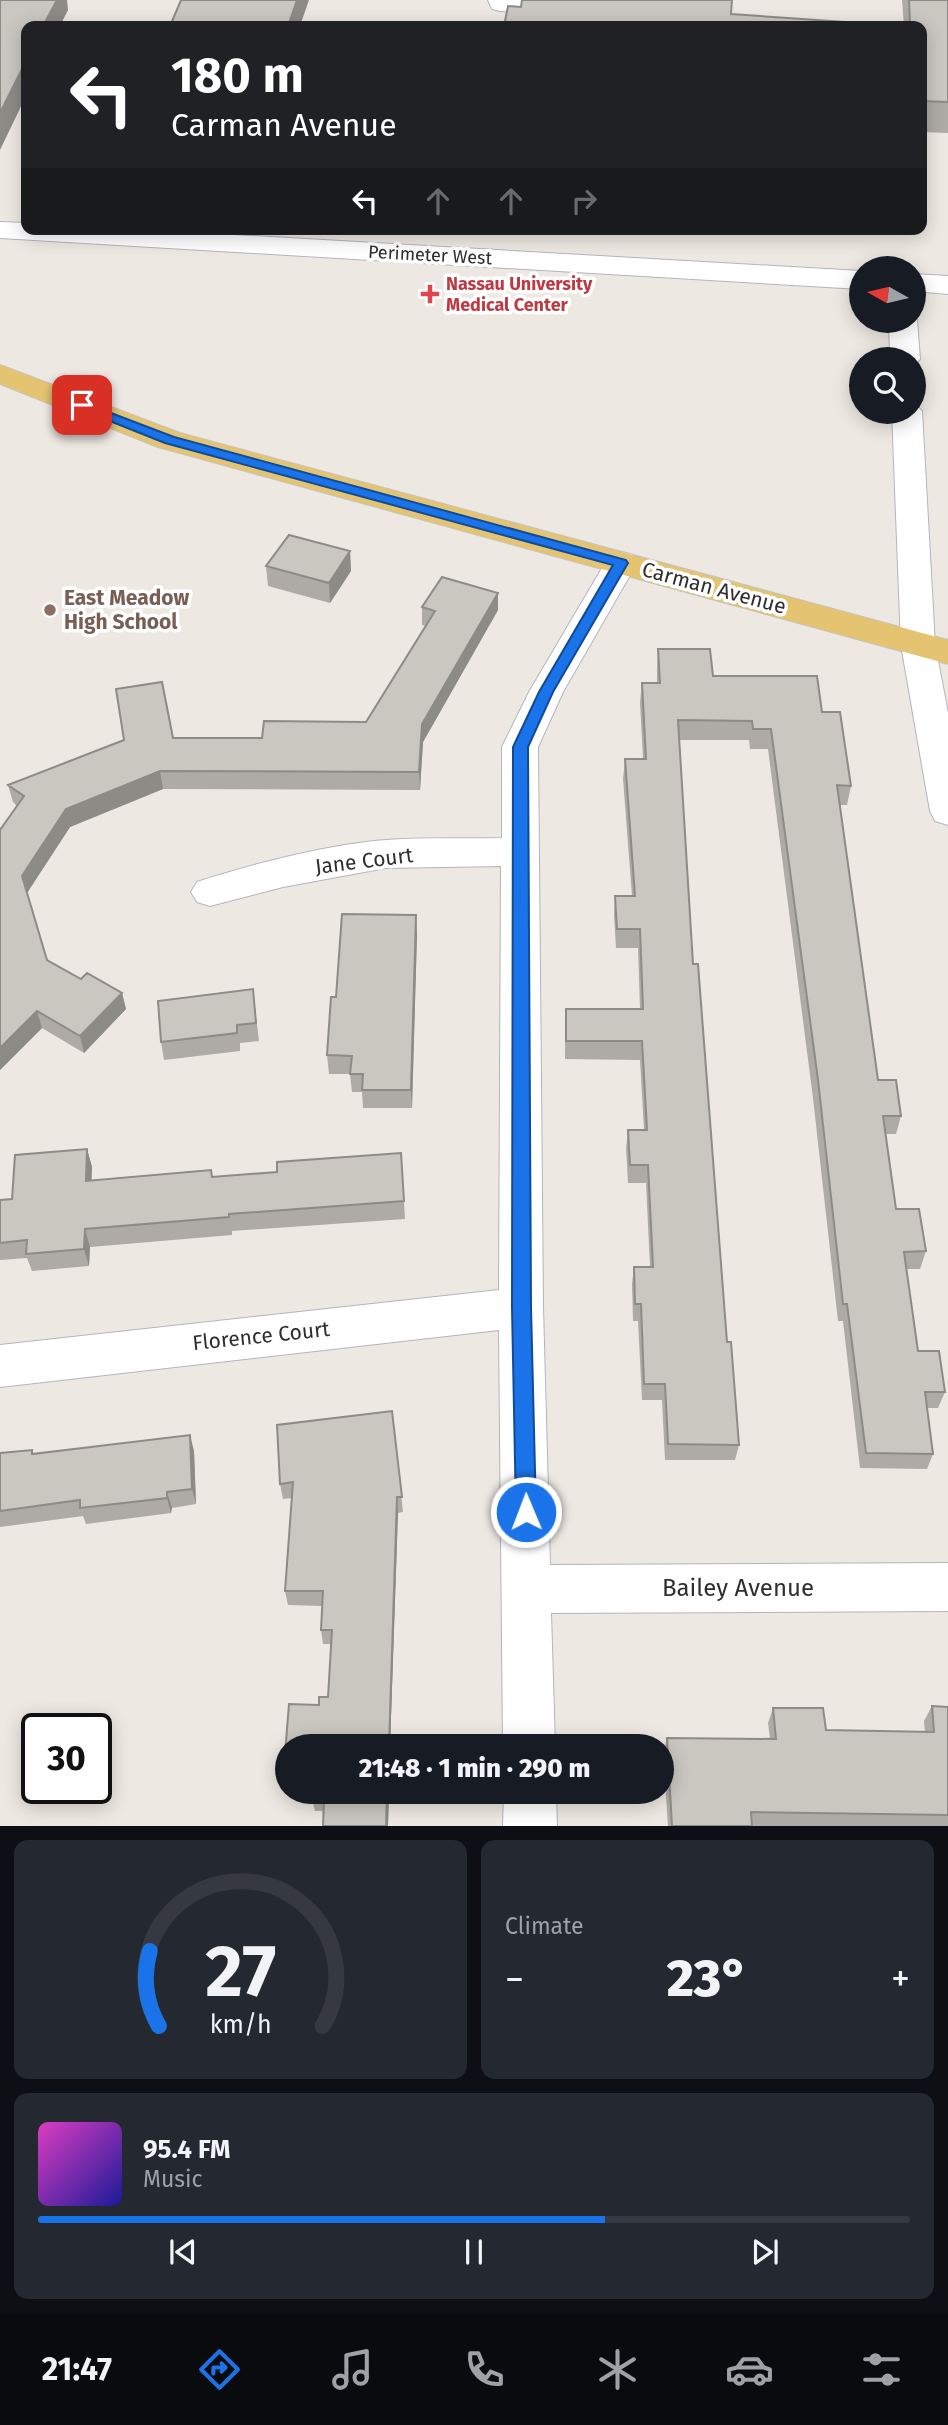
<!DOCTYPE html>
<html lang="en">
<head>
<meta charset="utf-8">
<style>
  body { margin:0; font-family:"Fira Sans",sans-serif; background:#242831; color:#f1f3f6; height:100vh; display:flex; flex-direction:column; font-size:26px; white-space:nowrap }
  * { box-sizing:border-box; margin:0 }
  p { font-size:23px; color:#9ea1a6 }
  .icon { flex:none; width:38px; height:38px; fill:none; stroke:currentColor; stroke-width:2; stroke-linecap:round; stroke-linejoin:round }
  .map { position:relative; height:1826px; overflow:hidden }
  .side { display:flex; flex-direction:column; gap:14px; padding:14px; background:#0d0f14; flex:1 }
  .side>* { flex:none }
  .banner { position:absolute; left:21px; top:21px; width:906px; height:214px; border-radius:14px; box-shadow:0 4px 18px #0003; background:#202124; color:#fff; overflow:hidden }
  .needle { width:46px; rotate:278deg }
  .fabs { position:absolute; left:849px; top:256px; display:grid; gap:14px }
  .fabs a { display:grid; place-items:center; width:77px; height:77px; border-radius:50%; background:#171b24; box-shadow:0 4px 18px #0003; font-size:35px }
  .speed { position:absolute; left:21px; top:1713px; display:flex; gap:14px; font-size:35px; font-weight:700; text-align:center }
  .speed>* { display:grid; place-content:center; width:91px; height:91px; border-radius:50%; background:#171b24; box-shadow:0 4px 18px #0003; line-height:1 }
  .speed .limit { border:4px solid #111; border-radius:10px; background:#fff; color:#111 }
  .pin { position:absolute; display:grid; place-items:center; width:60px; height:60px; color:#fff; margin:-30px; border-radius:14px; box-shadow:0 4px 10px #0006 }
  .me { position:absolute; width:77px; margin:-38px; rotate:359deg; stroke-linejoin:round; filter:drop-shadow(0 0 5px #0008) }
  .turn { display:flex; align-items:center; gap:24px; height:147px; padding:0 35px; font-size:32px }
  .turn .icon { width:91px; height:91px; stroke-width:2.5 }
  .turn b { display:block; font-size:49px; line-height:60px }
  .lanes { display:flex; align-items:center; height:66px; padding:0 35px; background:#0003; justify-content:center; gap:35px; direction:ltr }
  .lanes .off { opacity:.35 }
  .big { font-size:52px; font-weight:800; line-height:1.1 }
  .side .tile { flex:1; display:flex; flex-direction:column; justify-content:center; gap:10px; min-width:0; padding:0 24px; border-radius:14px; background:#242831 }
  .side .dial { align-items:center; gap:0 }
  .dial svg { height:182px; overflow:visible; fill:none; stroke:#363941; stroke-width:7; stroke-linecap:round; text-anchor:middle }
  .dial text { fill:#f1f3f6; stroke:none }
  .song { display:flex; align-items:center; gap:21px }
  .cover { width:84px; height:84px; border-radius:10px; background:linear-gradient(135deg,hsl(310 70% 55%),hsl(240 70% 35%)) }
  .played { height:7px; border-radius:4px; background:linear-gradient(90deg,#1a73e8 65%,#363941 65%) }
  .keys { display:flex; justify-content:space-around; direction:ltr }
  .heat { display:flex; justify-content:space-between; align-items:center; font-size:38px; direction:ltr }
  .side .tiles { flex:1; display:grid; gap:14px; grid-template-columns:1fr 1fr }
  .tile:last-child { grid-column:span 2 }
  .trip { position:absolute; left:275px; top:1734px; width:399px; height:70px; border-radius:35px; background:#171b24; box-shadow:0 4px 18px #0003; font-weight:800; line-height:70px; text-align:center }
  .tabs { display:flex; height:112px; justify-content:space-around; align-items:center; background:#090b0e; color:#9ea1a6 }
  .tabs .icon { width:49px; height:49px }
  .tabs .on { color:#1a73e8 }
  .tabs b { font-size:32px; color:#f1f3f6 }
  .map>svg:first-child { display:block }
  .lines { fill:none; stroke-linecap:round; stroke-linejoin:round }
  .minor-casing { stroke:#b3b5bc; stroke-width:2 }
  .major-casing { stroke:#c4c4c4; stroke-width:2 }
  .minor { fill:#fff; fill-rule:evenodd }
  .major { fill:#e4c471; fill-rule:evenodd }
  .wall { fill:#aeaaa5 }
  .shaded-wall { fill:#8d8b86 }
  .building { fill:#cac6c0; stroke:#8d8b86; stroke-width:2 }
  .route { fill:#1a73e8; stroke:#114b97; stroke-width:2 }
  .health-dot { fill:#e0444e; stroke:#fff; stroke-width:2.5 }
  .education-dot { fill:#8d6e63; stroke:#fff; stroke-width:2.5 }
  .labels { text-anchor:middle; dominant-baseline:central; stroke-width:7; stroke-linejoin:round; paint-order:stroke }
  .far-street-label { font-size:18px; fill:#2e2e2e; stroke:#fff }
  .far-health-label { font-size:18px; font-weight:bold; fill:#be3a42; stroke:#fff; text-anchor:start }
  .street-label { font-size:21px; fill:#2e2e2e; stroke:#fff }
  .education-label { font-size:21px; font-weight:bold; fill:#785e54; stroke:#fff; text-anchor:start }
  .near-street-label { font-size:24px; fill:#2e2e2e; stroke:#fff }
</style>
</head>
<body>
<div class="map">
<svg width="948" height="1827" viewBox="0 0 948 1827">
  <rect width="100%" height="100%" fill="#eee8e2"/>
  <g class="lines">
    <defs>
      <path id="minor" d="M 488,0 L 598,0 L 592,14 L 584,16 L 500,11 L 492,9 Z
        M 0,222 L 26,223 L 26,229 L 130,229 L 861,271 L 861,289 L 0,238 Z
        M 914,274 L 948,276 L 948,294 L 914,291 Z
        M 914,314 L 917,320 L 920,359 L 914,366 L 914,359 L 890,359 L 889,320 L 914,320 Z
        M 914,403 L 922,411 L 935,645 L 948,713 L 948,825 L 935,821 L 930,811 L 901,645 L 892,411 L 914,411 Z
        M 621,552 L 633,555 L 637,563 L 563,692 L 538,747 L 543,1307 L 550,1565 L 948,1563 L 948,1611 L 551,1613 L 555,1746 L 503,1746 L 499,1330 L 0,1387 L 0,1345 L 499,1290 L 501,866 L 386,868 L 283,887 L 210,906 L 197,902 L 191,892 L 197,882 C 252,864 330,844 387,840 C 425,837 464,839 502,838 L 502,747 L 529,692 L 605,563 L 609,555 Z
        M 504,1792 L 556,1792 L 557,1827 L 503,1827 Z"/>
      <path id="major" d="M 0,365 L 180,433 L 948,640 L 948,664 L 158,447 L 0,384 Z"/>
    </defs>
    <!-- minor casing -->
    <use href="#minor" class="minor-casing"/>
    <!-- major casing -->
    <use href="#major" class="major-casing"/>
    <!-- minor -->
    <use href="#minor" class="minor"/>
    <!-- major -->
    <use href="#major" class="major"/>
  </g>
  <!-- wall -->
  <path class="wall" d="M 902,0 L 948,0 L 948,133 L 922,132 L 922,26 L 504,26 L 731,14 L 904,26 Z
    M 350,551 L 351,571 L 330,603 L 268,586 L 266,566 Z
    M 422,607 L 498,610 L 423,742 L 420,790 L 163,789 L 70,827 L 27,893 L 47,960 L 81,979 L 122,993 L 126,1009 L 84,1053 L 42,1028 L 0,1070 L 17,806 L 13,802 L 8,785 L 173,738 L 262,738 L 366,722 L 426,626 L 422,625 Z
    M 658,649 L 713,676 L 822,712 L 851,786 L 847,805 L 840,805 L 878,1080 L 901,1116 L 896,1134 L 886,1134 L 896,1209 L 926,1251 L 920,1269 L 906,1269 L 918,1351 L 945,1392 L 938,1408 L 927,1408 L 933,1454 L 927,1469 L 860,1468 L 843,1321 L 838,1321 L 813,1098 L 768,749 L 750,749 L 749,740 L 679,740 L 693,964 L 727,1342 L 739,1445 L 735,1460 L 665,1460 L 662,1400 L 642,1400 L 638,1321 L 633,1321 L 632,1284 L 634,1267 L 650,1267 L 646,1183 L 628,1183 L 626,1148 L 628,1130 L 644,1130 L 640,1060 L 565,1059 L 565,1028 L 566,1009 L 640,1009 L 638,948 L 616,948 L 614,915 L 615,896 L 632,896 L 623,779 L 625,759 L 643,759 L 640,702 L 642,683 L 657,683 L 657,668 Z
    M 417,934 L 412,1108 L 363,1108 L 362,1092 L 352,1092 L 350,1074 L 329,1074 L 327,1055 L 336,997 Z
    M 255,1008 L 259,1041 L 240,1043 L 240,1051 L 164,1060 L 161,1042 Z
    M 87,1149 L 92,1167 L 91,1180 L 212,1177 L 277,1172 L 401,1153 L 405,1219 L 232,1231 L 232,1235 L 90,1247 L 89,1266 L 32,1271 L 27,1258 L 0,1260 L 0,1200 L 12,1199 Z
    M 392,1411 L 403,1512 L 398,1513 L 390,1746 L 287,1746 L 287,1763 L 285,1754 L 289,1704 L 319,1705 L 319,1697 L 328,1697 L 331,1644 L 323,1644 L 321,1630 L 323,1606 L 288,1605 L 285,1591 L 292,1498 L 283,1499 L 280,1484 L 277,1425 Z
    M 194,1451 L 196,1504 L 172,1508 L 171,1513 L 86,1524 L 83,1516 L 0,1527 L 0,1453 L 34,1454 Z
    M 932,1706 L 948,1707 L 948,1826 L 668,1826 L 663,1753 L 667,1738 L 770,1739 L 768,1723 L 773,1708 L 826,1730 L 925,1732 L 924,1721 Z
    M 313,1792 L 389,1792 L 388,1826 L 323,1826 L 324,1811 L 315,1811 L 312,1799 Z"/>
  <!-- shaded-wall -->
  <path class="shaded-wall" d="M 57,0 L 67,0 L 68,10 L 60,26 L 43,26 Z
    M 297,0 L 309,0 L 300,26 L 288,26 Z
    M 26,61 L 26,96 L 0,150 L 0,113 Z
    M 350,551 L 351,571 L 330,603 L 329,583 Z
    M 498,593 L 498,610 L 423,742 L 420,790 L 419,772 L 422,724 Z
    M 160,771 L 163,789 L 70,827 L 27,893 L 22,876 L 66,809 Z
    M 416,915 L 417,934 L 412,1108 L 411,1090 Z
    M 122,993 L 126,1009 L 84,1053 L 80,1036 Z
    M 37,1011 L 42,1028 L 0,1070 L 0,1048 Z
    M 87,1149 L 92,1167 L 91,1198 L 86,1181 Z
    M 85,1229 L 90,1247 L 89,1266 L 84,1249 Z
    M 190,1435 L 194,1451 L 196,1504 L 192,1489 Z
    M 167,1492 L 172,1508 L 171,1513 L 167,1498 Z
    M 397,1497 L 398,1513 L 390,1746 L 389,1746 Z
    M 387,1792 L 389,1792 L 388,1826 L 386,1826 Z"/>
  <!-- building -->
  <path class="building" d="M 0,0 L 57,0 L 43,26 L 26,26 L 26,61 L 0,113 Z
    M 181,0 L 297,0 L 288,26 L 170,26 Z
    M 522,0 L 732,0 L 731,14 L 904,26 L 504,26 L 508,6 L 521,7 Z
    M 909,0 L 948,0 L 948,102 L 922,101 L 922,26 L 910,26 Z
    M 289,535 L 350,551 L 329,583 L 266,566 Z
    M 442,577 L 498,593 L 422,724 L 419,772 L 160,771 L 66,809 L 22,876 L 47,960 L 81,979 L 87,973 L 122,993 L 80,1036 L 37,1011 L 0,1048 L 0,830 L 24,796 L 8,785 L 124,740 L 116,689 L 162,682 L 173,738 L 262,738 L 264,721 L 366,722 L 435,611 L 422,607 Z
    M 658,649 L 710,649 L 713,676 L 817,676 L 822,712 L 840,712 L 851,786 L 837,785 L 878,1080 L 896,1080 L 901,1116 L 883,1116 L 896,1209 L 919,1209 L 926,1251 L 904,1252 L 918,1351 L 939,1351 L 945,1392 L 925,1392 L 933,1454 L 866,1453 L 847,1304 L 843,1304 L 818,1080 L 771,729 L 753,729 L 752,721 L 678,720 L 693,964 L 698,964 L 727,1342 L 731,1342 L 739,1445 L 668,1444 L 665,1384 L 644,1384 L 641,1304 L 635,1304 L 634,1267 L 653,1267 L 648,1165 L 630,1165 L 628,1130 L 647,1130 L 642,1041 L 566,1041 L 566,1009 L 643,1009 L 640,929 L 617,929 L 615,896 L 635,896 L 625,759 L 646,759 L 642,683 L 660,683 Z
    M 342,914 L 416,915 L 411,1090 L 362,1090 L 363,1074 L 350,1074 L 352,1056 L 327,1055 L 331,997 L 336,997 Z
    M 253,989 L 256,1023 L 237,1025 L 237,1033 L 161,1042 L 158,1001 Z
    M 87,1149 L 86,1181 L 211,1170 L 212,1177 L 277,1172 L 277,1162 L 401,1153 L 404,1201 L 229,1214 L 229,1217 L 85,1229 L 84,1249 L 26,1254 L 27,1240 L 0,1243 L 0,1200 L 12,1199 L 15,1155 Z
    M 392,1411 L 402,1497 L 397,1497 L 389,1746 L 287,1746 L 287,1754 L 285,1754 L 289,1704 L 319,1705 L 319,1697 L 328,1697 L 332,1630 L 321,1630 L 323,1591 L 285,1591 L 293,1482 L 280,1484 L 277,1425 Z
    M 190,1435 L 192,1489 L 167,1492 L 167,1498 L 80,1508 L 80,1500 L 0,1511 L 0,1453 L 32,1450 L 32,1454 Z
    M 932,1706 L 948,1707 L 948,1815 L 751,1812 L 752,1826 L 672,1826 L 667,1738 L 776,1739 L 773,1708 L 823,1708 L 826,1730 L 934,1732 Z
    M 313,1792 L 387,1792 L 386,1826 L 323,1826 L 324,1799 L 312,1799 Z"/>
  <!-- route -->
  <path class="route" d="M 82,402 L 174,437 L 626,560 L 628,563 L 553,692 L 528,747 L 531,1307 L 536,1512 L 533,1519 L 526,1522 L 519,1519 L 516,1512 L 512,1307 L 513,747 L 539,692 L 613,565 L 165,443 L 77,408 L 75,405 Z"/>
  <!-- markers -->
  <path class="health-dot" d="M426.5 283.5h7v7h7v7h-7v7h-7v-7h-7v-7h7z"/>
  <circle class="education-dot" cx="50" cy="610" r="7"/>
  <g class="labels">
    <!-- far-street labels -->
    <g class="far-street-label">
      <text transform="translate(430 255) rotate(3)">Perimeter West</text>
    </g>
    <!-- far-health labels -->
    <g class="far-health-label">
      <text x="446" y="284">Nassau University<tspan x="446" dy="21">Medical Center</tspan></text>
    </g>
    <!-- street labels -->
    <g class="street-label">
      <text transform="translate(714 588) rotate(15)">Carman Avenue</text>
      <text transform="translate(364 861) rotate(-7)">Jane Court</text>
      <text transform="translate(261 1336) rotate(-6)">Florence Court</text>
    </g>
    <!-- education labels -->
    <g class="education-label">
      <text x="64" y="598">East Meadow<tspan x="64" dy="24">High School</tspan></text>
    </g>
    <!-- near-street labels -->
    <g class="near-street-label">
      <text x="738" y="1588">Bailey Avenue</text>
    </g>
  </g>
</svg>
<div class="fabs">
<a><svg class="needle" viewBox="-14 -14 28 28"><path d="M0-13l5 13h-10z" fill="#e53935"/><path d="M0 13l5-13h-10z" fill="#9ea1a6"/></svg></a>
<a><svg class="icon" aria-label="search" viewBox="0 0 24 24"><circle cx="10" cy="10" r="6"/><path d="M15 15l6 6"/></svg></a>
</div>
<div class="speed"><div class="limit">30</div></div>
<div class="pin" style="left:82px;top:405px;background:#d93025"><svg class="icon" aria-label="arrive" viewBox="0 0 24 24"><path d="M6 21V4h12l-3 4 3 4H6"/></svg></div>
<svg class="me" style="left:526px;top:1512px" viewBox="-20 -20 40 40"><circle r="17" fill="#1a73e8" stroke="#fff" stroke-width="3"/><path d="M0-11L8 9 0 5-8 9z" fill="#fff"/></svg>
<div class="trip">21:48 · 1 min · 290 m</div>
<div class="banner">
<div class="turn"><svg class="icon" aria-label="left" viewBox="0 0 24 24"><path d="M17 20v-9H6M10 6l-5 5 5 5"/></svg><div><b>180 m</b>Carman Avenue</div></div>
<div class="lanes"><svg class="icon" aria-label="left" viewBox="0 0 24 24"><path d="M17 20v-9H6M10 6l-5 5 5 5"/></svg><svg class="icon off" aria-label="ahead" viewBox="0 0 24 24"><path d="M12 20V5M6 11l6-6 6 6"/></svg><svg class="icon off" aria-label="ahead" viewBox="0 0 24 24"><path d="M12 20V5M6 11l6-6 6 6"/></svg><svg class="icon off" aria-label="right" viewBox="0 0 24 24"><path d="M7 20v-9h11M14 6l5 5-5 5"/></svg></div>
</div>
</div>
<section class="side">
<div class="tiles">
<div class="tile dial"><svg viewBox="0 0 100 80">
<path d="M14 69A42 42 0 1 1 86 69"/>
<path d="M14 69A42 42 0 0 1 10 36" stroke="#1a73e8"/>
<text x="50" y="56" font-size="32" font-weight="700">27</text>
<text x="50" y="72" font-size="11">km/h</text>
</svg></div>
<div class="tile"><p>Climate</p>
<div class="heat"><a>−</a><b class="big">23°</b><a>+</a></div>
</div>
<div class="tile">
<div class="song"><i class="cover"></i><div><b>95.4 FM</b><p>Music</p></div></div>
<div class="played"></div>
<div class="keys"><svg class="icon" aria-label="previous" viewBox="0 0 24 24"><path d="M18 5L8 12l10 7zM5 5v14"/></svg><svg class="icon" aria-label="pause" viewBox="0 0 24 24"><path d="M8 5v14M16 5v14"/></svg><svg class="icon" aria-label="next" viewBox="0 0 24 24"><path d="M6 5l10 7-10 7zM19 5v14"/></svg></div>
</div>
</div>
</section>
<nav class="tabs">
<b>21:47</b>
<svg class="icon on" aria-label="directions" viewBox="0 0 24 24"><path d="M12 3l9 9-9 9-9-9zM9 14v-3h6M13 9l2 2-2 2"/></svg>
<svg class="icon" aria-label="music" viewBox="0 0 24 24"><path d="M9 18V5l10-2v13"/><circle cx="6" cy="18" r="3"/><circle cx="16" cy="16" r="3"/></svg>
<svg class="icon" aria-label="phone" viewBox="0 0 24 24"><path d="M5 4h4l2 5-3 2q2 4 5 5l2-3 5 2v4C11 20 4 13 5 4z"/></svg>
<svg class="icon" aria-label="climate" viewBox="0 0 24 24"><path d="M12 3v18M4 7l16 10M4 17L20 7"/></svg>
<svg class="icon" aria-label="car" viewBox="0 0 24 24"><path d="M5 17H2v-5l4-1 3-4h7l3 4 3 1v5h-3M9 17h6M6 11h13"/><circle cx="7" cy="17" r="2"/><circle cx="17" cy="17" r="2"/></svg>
<svg class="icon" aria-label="filters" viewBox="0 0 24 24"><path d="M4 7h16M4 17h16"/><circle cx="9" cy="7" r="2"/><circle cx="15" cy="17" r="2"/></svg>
</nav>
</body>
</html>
